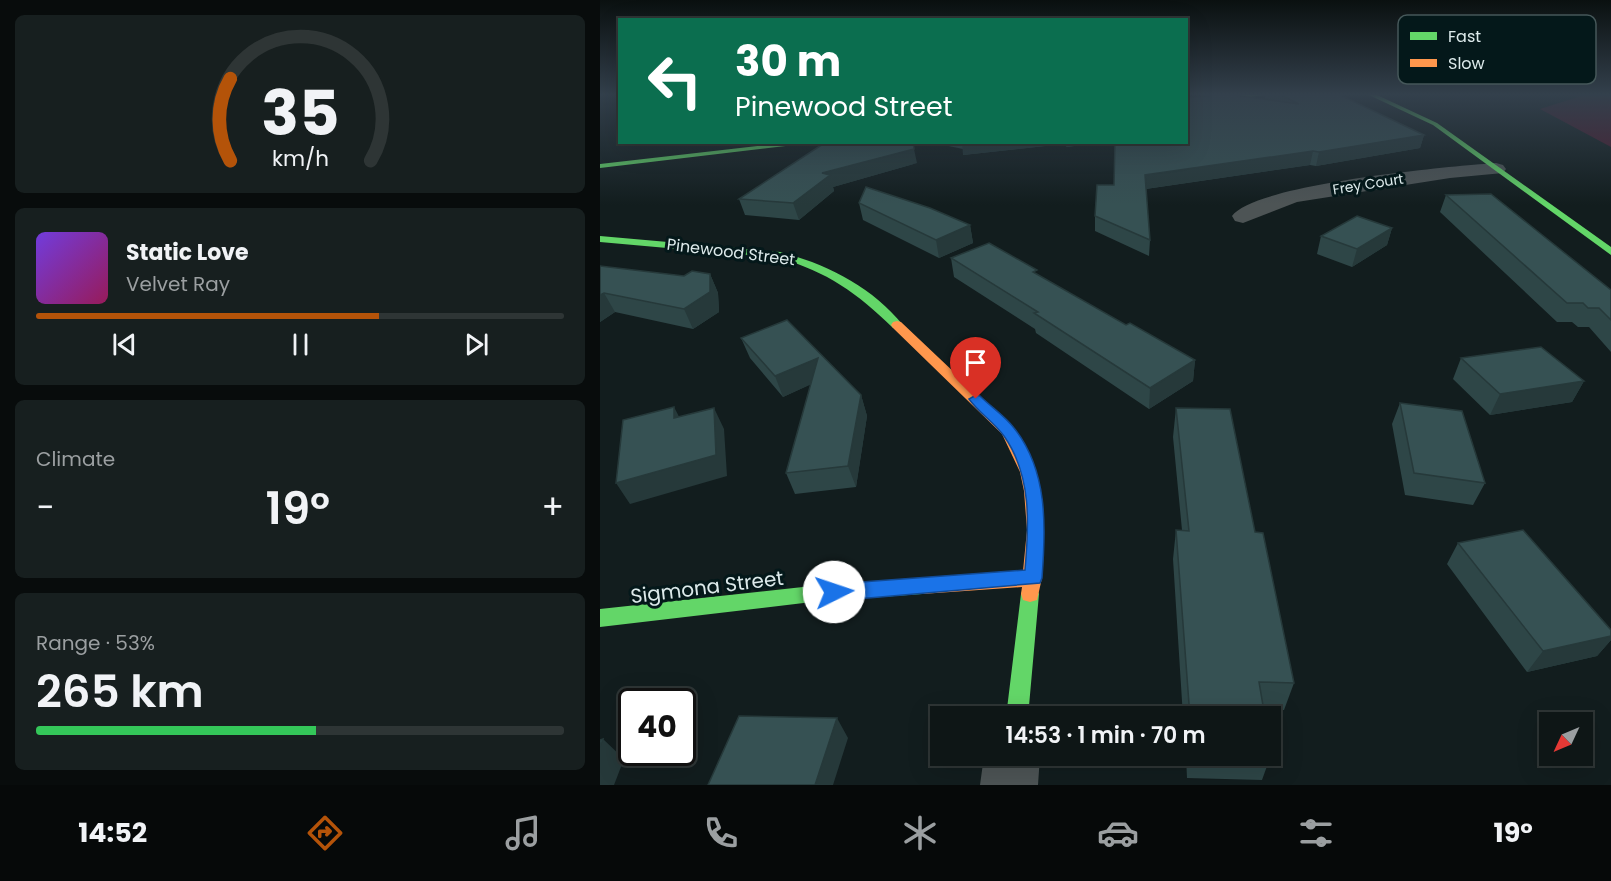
<!DOCTYPE html>
<html lang="en">
<head>
<meta charset="utf-8">
<style>
  body { margin:0; font-family:Poppins,sans-serif; background:#171f1f; color:#f1f3f6; height:100vh; display:flex; flex-direction:column; font-size:22px; white-space:nowrap }
  * { box-sizing:border-box; margin:0 }
  p { font-size:20px; color:#9b9fa1 }
  .icon { flex:none; width:33px; height:33px; fill:none; stroke:currentColor; stroke-width:2; stroke-linecap:round; stroke-linejoin:round }
  .map { position:relative; flex:1; overflow:hidden }
  .sheet { display:flex; flex-direction:column; gap:15px; padding:15px; background:#080c0c; width:600px }
  .sheet>* { flex:none }
  .guide { position:absolute; left:18px; top:18px; width:570px; height:126px; border-radius:0px; box-shadow:0 6px 24px #0002,0 0 0 2px #2e3535; background:#0b6e4f; color:#fff; overflow:hidden }
  .needle { width:39px; rotate:226deg }
  .tools { position:absolute; left:939px; top:712px; display:grid; gap:12px }
  .tools a { display:grid; place-items:center; width:54px; height:54px; border-radius:0px; background:#0e1616; box-shadow:0 6px 24px #0002,0 0 0 2px #2e3535; font-size:30px }
  .speed { position:absolute; left:18px; top:688px; display:flex; gap:12px; font-size:30px; font-weight:700; text-align:center }
  .speed>* { display:grid; place-content:center; width:78px; height:78px; border-radius:50%; background:#0e1616; box-shadow:0 6px 24px #0002,0 0 0 2px #2e3535; line-height:1 }
  .speed .limit { border:3px solid #111; border-radius:9px; background:#fff; color:#111 }
  .pin { position:absolute; display:grid; place-items:center; width:51px; height:51px; color:#fff; margin:-62px -26px; border-radius:50% 50% 50% 0; rotate:-45deg; box-shadow:0 0 6px #0007 }
  .pin .icon { rotate:45deg }
  .me { position:absolute; width:66px; margin:-33px; rotate:86deg; stroke-linejoin:round; filter:drop-shadow(0 0 4px #0008) }
  .turn { display:flex; align-items:center; gap:21px; height:126px; padding:0 18px; font-size:27px }
  .turn .icon { width:78px; height:78px; stroke-width:2.5 }
  .turn b { display:block; font-size:42px; line-height:51px }
  .big { font-size:45px; font-weight:600; line-height:1.1 }
  .sheet .tile { flex:1; display:flex; flex-direction:column; justify-content:center; gap:9px; min-width:0; padding:0 21px; border-radius:9px; background:#171f1f }
  .sheet .dial { align-items:center; gap:0 }
  .dial svg { height:156px; overflow:visible; fill:none; stroke:#2e3535; stroke-width:7; stroke-linecap:round; text-anchor:middle }
  .dial text { fill:#f1f3f6; stroke:none }
  .song { display:flex; align-items:center; gap:18px }
  .cover { width:72px; height:72px; border-radius:9px; background:linear-gradient(135deg,hsl(260 70% 55%),hsl(330 70% 35%)) }
  .played { height:6px; border-radius:3px; background:linear-gradient(90deg,#b45309 65%,#2e3535 65%) }
  .keys { display:flex; justify-content:space-around; direction:ltr }
  .heat { display:flex; justify-content:space-between; align-items:center; font-size:33px; direction:ltr }
  .charge { height:9px; border-radius:4px; background:linear-gradient(90deg,#34c759 53%,#2e3535 0) }
  .trip { position:absolute; left:330px; top:706px; width:351px; height:60px; border-radius:0px; background:#0e1616; box-shadow:0 6px 24px #0002,0 0 0 2px #2e3535; font-weight:600; line-height:60px; text-align:center }
  .dock { display:flex; height:96px; justify-content:space-around; align-items:center; background:#060909; color:#9b9fa1 }
  .dock .icon { width:42px; height:42px }
  .dock .current { color:#b45309 }
  .dock b { font-size:27px; color:#f1f3f6 }
  main { display:flex; flex:1; min-height:0 }
  .map>svg:first-child { display:block }
  .green { fill:#4f192e }
  .lines { fill:none; stroke-linecap:round; stroke-linejoin:round }
  .street { fill:#4d5455; fill-rule:evenodd }
  .fast { fill:#63d668; fill-rule:evenodd }
  .slow { fill:#ff974d; fill-rule:evenodd }
  .wall { fill:#2e4647 }
  .shaded-wall { fill:#26393a }
  .building { fill:#365153; stroke:#26393a; stroke-width:1.5 }
  .route { fill:#1a73e8; stroke:#114b97; stroke-width:1.5 }
  .labels { text-anchor:middle; dominant-baseline:central; stroke-width:6; stroke-linejoin:round; paint-order:stroke }
  .far-street-label { font-size:14px; fill:#ddeaeb; stroke:#04181a }
  .street-label { font-size:16px; fill:#ddeaeb; stroke:#04181a }
  .near-street-label { font-size:20px; fill:#ddeaeb; stroke:#04181a }
  .key { fill:#04181a; stroke:#455759; stroke-width:1.5 }
  .key-label { font-size:16px; fill:#ddeaeb }
</style>
</head>
<body>
<main>
<section class="sheet">
<div class="tile dial"><svg viewBox="0 0 100 80">
<path d="M14 69A42 42 0 1 1 86 69"/>
<path d="M14 69A42 42 0 0 1 14 27" stroke="#b45309"/>
<text x="50" y="56" font-size="32" font-weight="700">35</text>
<text x="50" y="72" font-size="11">km/h</text>
</svg></div>
<div class="tile">
<div class="song"><i class="cover"></i><div><b>Static Love</b><p>Velvet Ray</p></div></div>
<div class="played"></div>
<div class="keys"><svg class="icon" aria-label="previous" viewBox="0 0 24 24"><path d="M18 5L8 12l10 7zM5 5v14"/></svg><svg class="icon" aria-label="pause" viewBox="0 0 24 24"><path d="M8 5v14M16 5v14"/></svg><svg class="icon" aria-label="next" viewBox="0 0 24 24"><path d="M6 5l10 7-10 7zM19 5v14"/></svg></div>
</div>
<div class="tile"><p>Climate</p>
<div class="heat"><a>−</a><b class="big">19°</b><a>+</a></div>
</div>
<div class="tile"><p>Range · 53%</p><b class="big">265 km</b><div class="charge"></div></div>
</section>
<div class="map">
<svg width="1011" height="785" viewBox="0 0 1011 785">
  <rect width="100%" height="100%" fill="#121d1e"/>
  <!-- green -->
  <path class="green" d="M 970,95 L 1011,95 L 1011,147 L 940,109 L 978,97 Z"/>
  <g class="lines">
    <!-- street -->
    <path class="street" d="M 896,163 L 903,165 L 906,169 L 903,173 L 850,178 L 697,202 L 643,223 L 635,221 L 632,216 C 654,184 852,166 896,163 Z
      M 384,756 L 440,756 L 438,785 L 380,785 Z"/>
    <!-- fast -->
    <path class="fast" d="M 644,95 L 664,95 L 586,105 L 586,101 Z
      M 769,95 L 777,95 L 837,123 L 1011,247 L 1011,255 L 833,125 Z
      M 193,142 L 220,142 L 0,168 L 0,164 Z
      M 0,236 L 180,252 C 227,264 272,287 303,325 L 301,328 L 293,328 C 257,293 228,272 179,258 L 0,242 Z
      M 322,578 L 328,580 L 331,586 L 328,592 L 322,594 L 212,602 L 0,627 L 0,609 L 212,586 Z
      M 430,586 L 437,588 L 439,594 L 428,717 L 406,717 L 421,594 L 423,588 Z"/>
    <!-- slow -->
    <path class="slow" d="M 297,321 L 301,322 L 413,428 L 427,452 L 435,472 L 443,510 L 442,578 L 437,600 L 430,602 L 423,600 L 421,594 L 422,587 L 322,594 L 316,592 L 313,586 L 316,580 L 322,578 L 423,571 L 427,530 L 424,491 L 420,472 L 402,434 L 293,328 L 291,325 L 293,322 Z"/>
  </g>
  <!-- wall -->
  <path class="wall" d="M 665,95 L 740,95 L 824,135 L 820,148 L 716,166 L 710,165 L 546,189 L 550,240 L 549,256 L 495,231 L 495,216 L 514,185 L 587,98 L 665,99 Z
    M 329,142 L 503,142 L 467,147 L 463,144 L 363,155 L 363,149 Z
    M 317,163 L 233,187 L 234,191 L 199,220 L 145,215 L 139,199 Z
    M 846,195 L 1011,290 L 1011,352 L 989,327 L 978,327 L 972,322 L 957,322 L 840,212 Z
    M 259,203 L 370,225 L 373,243 L 339,258 L 263,220 Z
    M 792,228 L 787,245 L 752,267 L 717,254 L 721,236 Z
    M 351,258 L 437,274 L 526,325 L 595,360 L 593,381 L 549,409 L 436,333 L 435,329 L 354,277 Z
    M 0,266 L 84,276 L 110,274 L 118,293 L 119,312 L 93,329 L 15,312 L 0,322 Z
    M 141,338 L 261,395 L 267,416 L 256,487 L 195,494 L 186,473 L 211,384 L 183,397 L 150,358 Z
    M 861,358 L 984,381 L 972,402 L 890,415 L 853,379 Z
    M 800,403 L 885,483 L 873,505 L 805,495 L 792,424 Z
    M 576,408 L 655,532 L 694,683 L 684,710 L 664,710 L 665,717 L 583,717 L 573,559 L 576,530 L 582,530 L 573,437 Z
    M 858,543 L 1011,630 L 1011,640 L 997,656 L 927,672 L 847,564 Z
    M 670,750 L 671,755 L 662,780 L 587,778 L 586,756 L 670,756 Z"/>
  <!-- shaded-wall -->
  <path class="shaded-wall" d="M 824,135 L 820,148 L 716,166 L 719,152 Z
    M 362,142 L 463,142 L 463,144 L 363,155 Z
    M 467,142 L 503,142 L 467,147 Z
    M 314,149 L 317,163 L 233,187 L 234,191 L 199,220 L 193,203 L 222,173 Z
    M 713,151 L 710,165 L 545,189 L 545,175 Z
    M 370,225 L 373,243 L 339,258 L 336,240 Z
    M 792,228 L 787,245 L 752,267 L 757,249 Z
    M 110,274 L 118,293 L 119,312 L 93,329 L 84,309 Z
    M 4,293 L 15,312 L 0,322 L 0,295 Z
    M 218,358 L 225,378 L 183,397 L 175,376 Z
    M 595,360 L 593,381 L 549,409 L 550,388 Z
    M 984,381 L 972,402 L 890,415 L 900,394 Z
    M 261,395 L 267,416 L 256,487 L 248,466 Z
    M 74,407 L 85,428 L 74,418 Z
    M 114,408 L 124,429 L 127,476 L 30,504 L 16,483 Z
    M 1011,636 L 1011,640 L 997,656 L 927,672 L 943,651 Z
    M 237,718 L 248,738 L 233,785 L 215,785 Z
    M 3,739 L 24,759 L 14,785 L 0,785 L 0,747 Z"/>
  <!-- building -->
  <path class="building" d="M 617,95 L 633,95 L 699,104 L 681,95 L 740,95 L 824,135 L 719,152 L 713,151 L 545,175 L 550,240 L 495,216 L 497,185 L 514,185 L 515,142 L 586,142 L 586,98 Z
    M 231,142 L 313,142 L 314,149 L 222,173 L 230,175 L 193,203 L 139,199 L 223,144 Z
    M 266,187 L 330,208 L 370,225 L 336,240 L 259,203 Z
    M 891,194 L 1011,290 L 1011,320 L 999,308 L 988,308 L 983,303 L 967,303 L 846,195 Z
    M 757,216 L 792,228 L 757,249 L 721,236 Z
    M 389,243 L 437,270 L 433,272 L 526,325 L 530,323 L 595,360 L 550,388 L 434,313 L 438,312 L 351,258 Z
    M 0,266 L 84,276 L 92,271 L 110,274 L 110,292 L 84,309 L 4,293 L 0,295 Z
    M 187,320 L 261,395 L 248,466 L 186,473 L 218,358 L 175,376 L 141,338 Z
    M 941,347 L 984,381 L 900,394 L 861,358 Z
    M 800,403 L 862,411 L 885,483 L 814,473 Z
    M 74,407 L 74,418 L 114,408 L 116,455 L 16,483 L 23,420 Z
    M 576,408 L 630,409 L 655,532 L 663,533 L 694,683 L 659,682 L 665,717 L 590,717 L 576,530 L 589,531 Z
    M 923,530 L 1011,630 L 1011,636 L 943,651 L 858,543 Z
    M 139,716 L 237,718 L 215,785 L 108,785 Z
    M 3,739 L 0,747 L 0,740 Z"/>
  <!-- sky -->
  <linearGradient id="sky" x2="0" y2="1"><stop stop-color="#0a1010"/><stop offset="0.46" stop-color="#33404c"/><stop offset="1" stop-color="#33404c" stop-opacity="0"/></linearGradient>
  <rect width="1011" height="205" fill="url(#sky)"/>
  <!-- route -->
  <path class="route" d="M 376,395 L 380,396 C 391,407 405,416 414,428 C 448,471 446,526 442,578 L 440,583 L 234,601 L 227,598 L 224,592 L 227,587 L 234,584 L 425,570 C 429,525 432,476 404,436 C 394,422 379,413 369,399 Z"/>
  <g class="labels">
    <!-- far-street labels -->
    <g class="far-street-label">
      <text transform="translate(768 184) rotate(-9)">Frey Court</text>
    </g>
    <!-- street labels -->
    <g class="street-label">
      <text transform="translate(131 252) rotate(7)">Pinewood Street</text>
    </g>
    <!-- near-street labels -->
    <g class="near-street-label">
      <text transform="translate(107 587) rotate(-7)">Sigmona Street</text>
    </g>
  </g>
  <!-- legend -->
  <rect x="798" y="15" width="198" height="69" rx="9" class="key"/>
  <rect x="810" y="32" width="27" height="8" fill="#63d668"/>
  <rect x="810" y="59" width="27" height="8" fill="#ff974d"/>
  <g class="key-label">
    <text x="848" y="42">Fast</text>
    <text x="848" y="69">Slow</text>
  </g>
</svg>
<div class="tools">
<a><svg class="needle" viewBox="-14 -14 28 28"><path d="M0-13l5 13h-10z" fill="#e53935"/><path d="M0 13l5-13h-10z" fill="#9b9fa1"/></svg></a>
</div>
<div class="speed"><div class="limit">40</div></div>
<div class="pin" style="left:376px;top:399px;background:#d93025"><svg class="icon" aria-label="arrive" viewBox="0 0 24 24"><path d="M6 21V4h12l-3 4 3 4H6"/></svg></div>
<svg class="me" style="left:234px;top:592px" viewBox="-20 -20 40 40"><circle r="19" fill="#fff"/><path d="M0-13L10 11 0 6-10 11z" fill="#1a73e8"/></svg>
<div class="trip">14:53 · 1 min · 70 m</div>
<div class="guide">
<div class="turn"><svg class="icon" aria-label="left" viewBox="0 0 24 24"><path d="M17 20v-9H6M10 6l-5 5 5 5"/></svg><div><b>30 m</b>Pinewood Street</div></div>
</div>
</div>
</main>
<nav class="dock">
<b>14:52</b>
<svg class="icon current" aria-label="directions" viewBox="0 0 24 24"><path d="M12 3l9 9-9 9-9-9zM9 14v-3h6M13 9l2 2-2 2"/></svg>
<svg class="icon" aria-label="music" viewBox="0 0 24 24"><path d="M9 18V5l10-2v13"/><circle cx="6" cy="18" r="3"/><circle cx="16" cy="16" r="3"/></svg>
<svg class="icon" aria-label="phone" viewBox="0 0 24 24"><path d="M5 4h4l2 5-3 2q2 4 5 5l2-3 5 2v4C11 20 4 13 5 4z"/></svg>
<svg class="icon" aria-label="climate" viewBox="0 0 24 24"><path d="M12 3v18M4 7l16 10M4 17L20 7"/></svg>
<svg class="icon" aria-label="car" viewBox="0 0 24 24"><path d="M5 17H2v-5l4-1 3-4h7l3 4 3 1v5h-3M9 17h6M6 11h13"/><circle cx="7" cy="17" r="2"/><circle cx="17" cy="17" r="2"/></svg>
<svg class="icon" aria-label="filters" viewBox="0 0 24 24"><path d="M4 7h16M4 17h16"/><circle cx="9" cy="7" r="2"/><circle cx="15" cy="17" r="2"/></svg>
<b>19°</b>
</nav>
</body>
</html>
